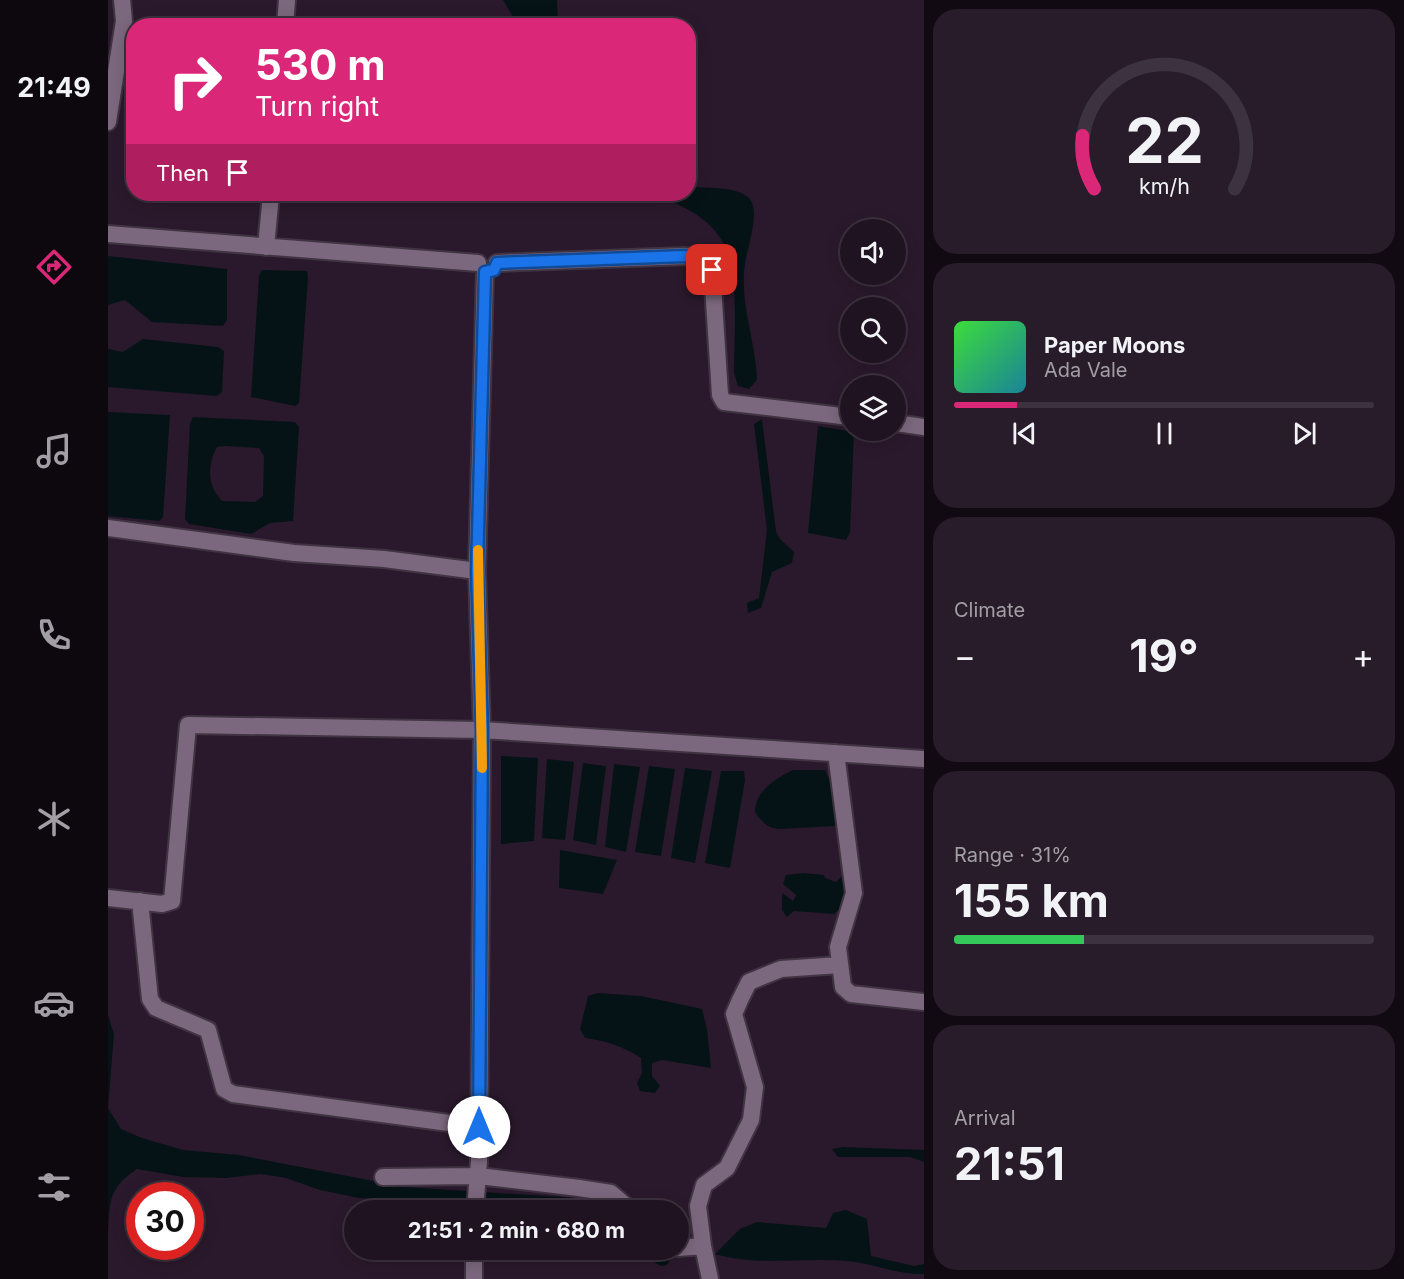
<!DOCTYPE html>
<html lang="en">
<head>
<meta charset="utf-8">
<style>
  body { margin:0; font-family:Inter,sans-serif; background:#281c2a; color:#f1f3f6; height:100vh; display:flex; flex-direction:column; font-size:22px; white-space:nowrap }
  * { box-sizing:border-box; margin:0 }
  p { font-size:20px; color:#a29ea5 }
  .icon { flex:none; width:33px; height:33px; fill:none; stroke:currentColor; stroke-width:2; stroke-linecap:round; stroke-linejoin:round }
  .map { position:relative; flex:1; overflow:hidden }
  .side { display:flex; flex-direction:column; gap:9px; padding:9px; background:#120a12; width:480px }
  .side>* { flex:none }
  .banner { position:absolute; left:18px; top:18px; width:570px; height:183px; border-radius:24px; box-shadow:0 3px 15px #0003,0 0 0 2px #3d323f; background:#db2777; color:#fff; overflow:hidden }
  .controls { position:absolute; left:732px; top:219px; display:grid; gap:12px }
  .controls a { display:grid; place-items:center; width:66px; height:66px; border-radius:50%; background:#201321; box-shadow:0 3px 15px #0003,0 0 0 2px #3d323f; font-size:30px }
  .speed { position:absolute; left:18px; top:1182px; display:flex; gap:12px; font-size:30px; font-weight:700; text-align:center }
  .speed>* { display:grid; place-content:center; width:78px; height:78px; border-radius:50%; background:#201321; box-shadow:0 3px 15px #0003,0 0 0 2px #3d323f; line-height:1 }
  .speed .limit { border:9px solid #d22; background:#fff; color:#111 }
  .pin { position:absolute; display:grid; place-items:center; width:51px; height:51px; color:#fff; margin:-26px; border-radius:12px; box-shadow:0 3px 9px #0006 }
  .me { position:absolute; width:66px; margin:-33px; rotate:0deg; stroke-linejoin:round; filter:drop-shadow(0 0 4px #0008) }
  .turn { display:flex; align-items:center; gap:21px; height:126px; padding:0 30px; font-size:27px }
  .turn .icon { width:78px; height:78px; stroke-width:2.5 }
  .turn b { display:block; font-size:42px; line-height:51px }
  .then { display:flex; align-items:center; height:57px; padding:0 30px; background:#0003; gap:12px; font-size:22px }
  .big { font-size:45px; font-weight:700; line-height:1.1 }
  .side .tile { flex:1; display:flex; flex-direction:column; justify-content:center; gap:9px; min-width:0; padding:0 21px; border-radius:24px; background:#281c2a }
  .side .dial { align-items:center; gap:0 }
  .dial svg { height:156px; overflow:visible; fill:none; stroke:#3d323f; stroke-width:7; stroke-linecap:round; text-anchor:middle }
  .dial text { fill:#f1f3f6; stroke:none }
  .song { display:flex; align-items:center; gap:18px }
  .cover { width:72px; height:72px; border-radius:9px; background:linear-gradient(135deg,hsl(120 70% 55%),hsl(190 70% 35%)) }
  .played { height:6px; border-radius:3px; background:linear-gradient(90deg,#db2777 15%,#3d323f 15%) }
  .keys { display:flex; justify-content:space-around; direction:ltr }
  .heat { display:flex; justify-content:space-between; align-items:center; font-size:33px; direction:ltr }
  .charge { height:9px; border-radius:4px; background:linear-gradient(90deg,#34c759 31%,#3d323f 0) }
  .trip { position:absolute; left:236px; top:1200px; width:345px; height:60px; border-radius:30px; background:#201321; box-shadow:0 3px 15px #0003,0 0 0 2px #3d323f; font-weight:700; line-height:60px; text-align:center }
  main { display:flex; flex:1; min-height:0 }
  .dock { display:flex; flex-direction:column; width:108px; justify-content:space-around; align-items:center; background:#0d080d; color:#a29ea5 }
  .dock .icon { width:42px; height:42px }
  .dock .on { color:#db2777 }
  .dock b { font-size:27px; color:#f1f3f6 }
  .map>svg:first-child { display:block }
  .water { fill:#051316; fill-rule:evenodd }
  .lines { fill:none; stroke-linecap:round; stroke-linejoin:round }
  .canal { stroke:#051316; stroke-width:12 }
  .minor-casing { stroke:#403342; stroke-width:20 }
  .minor { stroke:#7c687e; stroke-width:16 }
  .route-casing { stroke:#114b97; stroke-width:15 }
  .route { stroke:#1a73e8; stroke-width:10 }
  .slow { stroke:#f59e0b; stroke-width:10 }
</style>
</head>
<body>
<main>
<nav class="dock">
<b>21:49</b>
<svg class="icon on" aria-label="directions" viewBox="0 0 24 24"><path d="M12 3l9 9-9 9-9-9zM9 14v-3h6M13 9l2 2-2 2"/></svg>
<svg class="icon" aria-label="music" viewBox="0 0 24 24"><path d="M9 18V5l10-2v13"/><circle cx="6" cy="18" r="3"/><circle cx="16" cy="16" r="3"/></svg>
<svg class="icon" aria-label="phone" viewBox="0 0 24 24"><path d="M5 4h4l2 5-3 2q2 4 5 5l2-3 5 2v4C11 20 4 13 5 4z"/></svg>
<svg class="icon" aria-label="climate" viewBox="0 0 24 24"><path d="M12 3v18M4 7l16 10M4 17L20 7"/></svg>
<svg class="icon" aria-label="car" viewBox="0 0 24 24"><path d="M5 17H2v-5l4-1 3-4h7l3 4 3 1v5h-3M9 17h6M6 11h13"/><circle cx="7" cy="17" r="2"/><circle cx="17" cy="17" r="2"/></svg>
<svg class="icon" aria-label="filters" viewBox="0 0 24 24"><path d="M4 7h16M4 17h16"/><circle cx="9" cy="7" r="2"/><circle cx="15" cy="17" r="2"/></svg>
</nav>
<div class="map">
<svg width="816" height="1279" viewBox="0 0 816 1279">
  <rect width="100%" height="100%" fill="#2a192c"/>
  <!-- water -->
  <path class="water" d="M 395,0 L 449,0 L 450,25 L 410,25 Z
    M 581,187 C 598,188 626,186 640,197 C 654,209 639,248 637,264 C 631,303 648,341 649,380 L 641,389 L 630,386 L 626,373 C 626,340 631,277 618,248 C 604,216 564,198 532,194 L 580,194 Z
    M 0,256 L 119,269 L 119,320 L 115,326 L 44,322 L 17,300 L 0,305 Z
    M 154,270 L 199,271 L 200,277 L 191,403 L 187,406 L 143,397 L 151,276 Z
    M 35,339 L 110,347 L 116,351 L 114,392 L 109,396 L 0,387 L 0,349 L 15,352 Z
    M 0,412 L 62,415 L 55,517 L 51,521 L 0,516 Z
    M 85,417 L 187,422 L 191,427 L 185,521 L 162,523 L 143,534 L 81,524 L 77,519 L 82,423 ZM 117,446 L 151,448 L 156,456 L 155,496 L 147,502 L 114,501 C 99,486 99,465 109,447 Z
    M 654,419 L 668,531 L 672,539 L 686,552 L 684,563 L 664,572 L 653,608 L 640,613 L 639,603 L 651,598 L 659,530 L 646,424 Z
    M 710,426 L 746,432 L 742,532 L 738,540 L 700,533 Z
    M 393,756 L 430,758 L 426,841 L 393,844 Z
    M 439,759 L 466,762 L 457,840 L 434,838 Z
    M 475,763 L 498,766 L 488,845 L 465,840 Z
    M 506,764 L 532,767 L 518,852 L 497,847 Z
    M 541,766 L 567,769 L 553,856 L 527,852 Z
    M 577,768 L 604,771 L 587,863 L 563,858 Z
    M 685,770 L 717,770 C 725,789 736,806 728,826 L 672,829 C 659,828 654,822 647,812 C 647,791 668,778 685,770 Z
    M 613,771 L 636,771 L 637,780 L 622,868 L 597,863 Z
    M 452,850 L 509,860 L 495,894 L 451,888 Z
    M 695,873 L 716,875 L 717,878 L 728,882 L 737,873 L 742,885 L 734,907 L 726,914 L 686,911 L 679,917 L 674,910 L 674,893 L 685,901 L 688,895 L 675,884 L 678,875 Z
    M 490,993 L 533,996 L 594,1009 L 599,1029 L 603,1068 L 554,1060 L 544,1063 L 544,1076 L 552,1086 L 547,1093 L 532,1091 L 529,1083 L 534,1073 L 533,1058 C 514,1046 499,1041 477,1038 L 472,1029 L 480,996 Z
    M 0,1015 L 6,1034 L 0,1108 L 13,1129 L 34,1138 L 75,1150 L 131,1155 L 297,1187 L 485,1199 L 511,1210 L 426,1210 L 396,1206 L 251,1198 L 212,1190 L 178,1178 L 153,1174 L 118,1178 L 75,1177 L 29,1169 C 0,1188 2,1201 0,1234 Z
    M 735,1147 L 816,1150 L 816,1162 L 802,1157 L 730,1157 L 724,1149 Z
    M 738,1210 L 759,1219 L 763,1256 L 806,1266 L 816,1264 L 816,1274 C 789,1275 765,1263 738,1261 C 694,1257 651,1267 607,1254 L 632,1229 L 649,1222 L 718,1228 L 725,1213 Z"/>
  <g class="lines">
    <!-- canal -->
    <path class="canal" d="M 552,1259 L 555,1260"/>
    <defs>
      <path id="minor" d="M 177,26 L 179,0
        M 0,122 L 16,21 L 14,0
        M 0,234 L 370,263
        M 158,247 L 163,194
        M 389,263 L 577,256 C 589,258 597,259 604,270 L 612,395 L 616,402 L 742,417
        M 788,423 L 816,427
        M 0,528 L 186,553 L 276,559 L 369,571
        M 728,753 L 746,893 L 730,947 L 735,987 L 743,994 L 816,1002
        M 0,898 L 54,904 L 64,901 L 80,725 L 374,730 L 816,759
        M 32,901 L 42,999 L 48,1008 L 100,1030 L 116,1089 L 125,1094 L 371,1127
        M 275,1177 L 371,1176 L 471,1188 L 503,1193 L 523,1210
        M 367,1210 L 371,1161 L 374,730 L 369,571 L 377,272
        M 595,1246 L 590,1206 L 596,1185 L 619,1168 L 643,1120 L 647,1087 L 626,1014 L 632,1000 L 641,982 L 673,969 L 732,965
        M 570,1248 L 595,1246 L 602,1279
        M 366,1279 L 366,1250"/>
    </defs>
    <!-- minor casing -->
    <use href="#minor" class="minor-casing"/>
    <!-- minor -->
    <use href="#minor" class="minor"/>
  </g>
  <g class="lines">
    <defs>
      <path id="route" d="M 371,1127 L 374,730 L 369,571 L 377,272 L 386,270 L 389,263 L 577,256 L 599,262 L 604,270"/>
    </defs>
    <!-- route casing -->
    <use href="#route" class="route-casing"/>
    <!-- route -->
    <use href="#route" class="route"/>
    <!-- slow -->
    <path class="slow" d="M 370,550 L 374,768"/>
  </g>
</svg>
<div class="controls">
<a><svg class="icon" aria-label="sound" viewBox="0 0 24 24"><path d="M4 9h4l5-4v14l-5-4H4zM17 9q2 3 0 6"/></svg></a>
<a><svg class="icon" aria-label="search" viewBox="0 0 24 24"><circle cx="10" cy="10" r="6"/><path d="M15 15l6 6"/></svg></a>
<a><svg class="icon" aria-label="layers" viewBox="0 0 24 24"><path d="M12 4l9 5-9 5-9-5zM3 14l9 5 9-5"/></svg></a>
</div>
<div class="speed"><div class="limit">30</div></div>
<div class="pin" style="left:604px;top:270px;background:#d93025"><svg class="icon" aria-label="arrive" viewBox="0 0 24 24"><path d="M6 21V4h12l-3 4 3 4H6"/></svg></div>
<svg class="me" style="left:371px;top:1127px" viewBox="-20 -20 40 40"><circle r="19" fill="#fff"/><path d="M0-13L10 11 0 6-10 11z" fill="#1a73e8"/></svg>
<div class="trip">21:51 · 2 min · 680 m</div>
<div class="banner">
<div class="turn"><svg class="icon" aria-label="right" viewBox="0 0 24 24"><path d="M7 20v-9h11M14 6l5 5-5 5"/></svg><div><b>530 m</b>Turn right</div></div>
<div class="then">Then<svg class="icon" aria-label="arrive" viewBox="0 0 24 24"><path d="M6 21V4h12l-3 4 3 4H6"/></svg></div>
</div>
</div>
<section class="side">
<div class="tile dial"><svg viewBox="0 0 100 80">
<path d="M14 69A42 42 0 1 1 86 69"/>
<path d="M14 69A42 42 0 0 1 8 42" stroke="#db2777"/>
<text x="50" y="56" font-size="32" font-weight="700">22</text>
<text x="50" y="72" font-size="11">km/h</text>
</svg></div>
<div class="tile">
<div class="song"><i class="cover"></i><div><b>Paper Moons</b><p>Ada Vale</p></div></div>
<div class="played"></div>
<div class="keys"><svg class="icon" aria-label="previous" viewBox="0 0 24 24"><path d="M18 5L8 12l10 7zM5 5v14"/></svg><svg class="icon" aria-label="pause" viewBox="0 0 24 24"><path d="M8 5v14M16 5v14"/></svg><svg class="icon" aria-label="next" viewBox="0 0 24 24"><path d="M6 5l10 7-10 7zM19 5v14"/></svg></div>
</div>
<div class="tile"><p>Climate</p>
<div class="heat"><a>−</a><b class="big">19°</b><a>+</a></div>
</div>
<div class="tile"><p>Range · 31%</p><b class="big">155 km</b><div class="charge"></div></div>
<div class="tile"><p>Arrival</p><b class="big">21:51</b></div>
</section>
</main>
</body>
</html>
